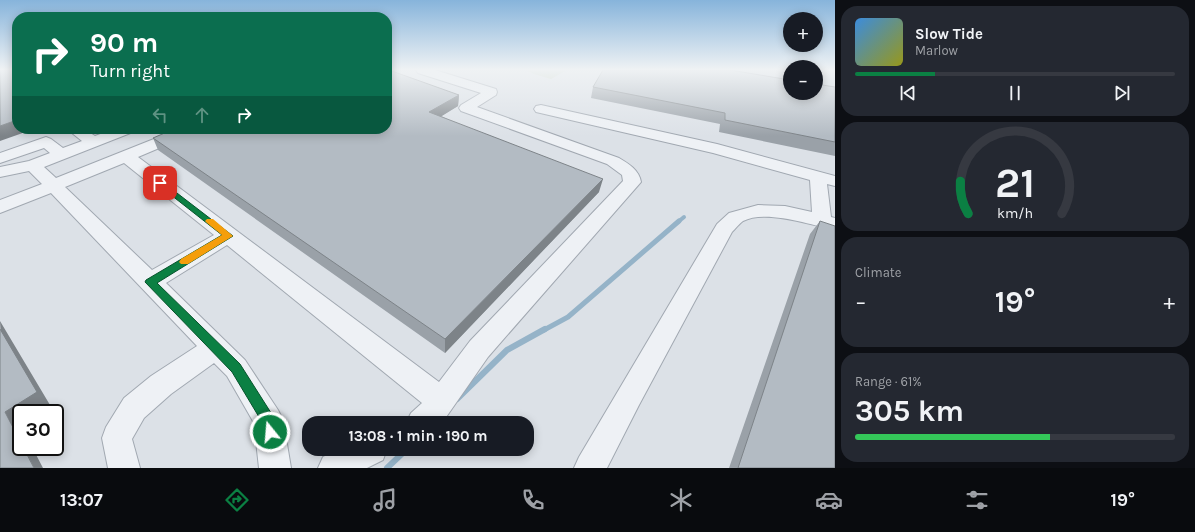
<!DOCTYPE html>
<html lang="en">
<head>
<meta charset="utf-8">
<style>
  body { margin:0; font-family:Karla,sans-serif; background:#242831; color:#f1f3f6; height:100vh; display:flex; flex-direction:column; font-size:15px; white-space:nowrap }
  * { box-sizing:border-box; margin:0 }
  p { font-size:13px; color:#9ea1a6 }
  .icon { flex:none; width:22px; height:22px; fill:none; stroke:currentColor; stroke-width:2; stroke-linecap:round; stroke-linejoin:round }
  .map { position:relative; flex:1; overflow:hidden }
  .sheet { display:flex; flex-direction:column; gap:6px; padding:6px; background:#0d0f14; width:360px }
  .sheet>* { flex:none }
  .banner { position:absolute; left:12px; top:12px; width:380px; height:122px; border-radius:16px; box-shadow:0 2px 10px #0003; background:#0b6e4f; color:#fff; overflow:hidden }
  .buttons { position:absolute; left:783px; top:12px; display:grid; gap:8px }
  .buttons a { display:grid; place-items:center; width:40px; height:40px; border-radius:50%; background:#171b24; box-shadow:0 2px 10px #0003; font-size:20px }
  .speed { position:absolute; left:12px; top:404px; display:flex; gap:8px; font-size:20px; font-weight:700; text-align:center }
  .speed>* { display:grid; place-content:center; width:52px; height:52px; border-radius:50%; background:#171b24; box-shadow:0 2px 10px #0003; line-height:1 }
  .speed .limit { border:2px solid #111; border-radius:6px; background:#fff; color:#111 }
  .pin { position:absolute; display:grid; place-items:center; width:34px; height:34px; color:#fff; margin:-17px; border-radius:8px; box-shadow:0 2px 6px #0006 }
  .me { position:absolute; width:44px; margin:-22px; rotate:343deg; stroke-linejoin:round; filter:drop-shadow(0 0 3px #0008) }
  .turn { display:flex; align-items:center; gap:14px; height:84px; padding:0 12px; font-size:18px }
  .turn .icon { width:52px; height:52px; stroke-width:2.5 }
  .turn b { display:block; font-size:28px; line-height:34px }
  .lanes { display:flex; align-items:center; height:38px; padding:0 12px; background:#0003; justify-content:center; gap:20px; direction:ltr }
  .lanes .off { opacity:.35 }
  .big { font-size:30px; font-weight:700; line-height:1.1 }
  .sheet .card { flex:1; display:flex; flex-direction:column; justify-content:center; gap:6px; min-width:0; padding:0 14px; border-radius:16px; background:#242831 }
  .sheet .dial { align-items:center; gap:0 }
  .dial svg { height:104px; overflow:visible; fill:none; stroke:#363941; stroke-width:7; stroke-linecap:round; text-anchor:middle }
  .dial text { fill:#f1f3f6; stroke:none }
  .song { display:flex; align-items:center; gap:12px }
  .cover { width:48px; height:48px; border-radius:6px; background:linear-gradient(135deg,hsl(210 70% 55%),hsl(60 70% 35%)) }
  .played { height:4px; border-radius:2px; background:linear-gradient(90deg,#0b8043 25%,#363941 25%) }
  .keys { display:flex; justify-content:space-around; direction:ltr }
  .heat { display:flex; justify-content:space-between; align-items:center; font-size:22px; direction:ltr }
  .charge { height:6px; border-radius:3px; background:linear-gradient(90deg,#34c759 61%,#363941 0) }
  .trip { position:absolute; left:302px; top:416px; width:232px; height:40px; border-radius:16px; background:#171b24; box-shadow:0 2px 10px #0003; font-weight:700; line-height:40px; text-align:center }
  .tab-bar { display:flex; height:64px; justify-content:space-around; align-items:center; background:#090b0e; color:#9ea1a6 }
  .tab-bar .icon { width:28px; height:28px }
  .tab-bar .on { color:#0b8043 }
  .tab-bar b { font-size:18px; color:#f1f3f6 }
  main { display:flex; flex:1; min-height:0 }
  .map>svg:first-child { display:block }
  .built { fill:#cad0d9 }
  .green { fill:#c4d1bc }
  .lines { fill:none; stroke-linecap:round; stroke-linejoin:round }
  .stream-far2 { stroke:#95b3c8; stroke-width:4 }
  .stream-far1 { stroke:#95b3c8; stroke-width:5 }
  .stream { stroke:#95b3c8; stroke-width:6 }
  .minor-casing { stroke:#a1a8b1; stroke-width:2 }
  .minor { fill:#eef1f5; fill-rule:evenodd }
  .wall { fill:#9aa1a8 }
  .shaded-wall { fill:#7d8388 }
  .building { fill:#b3bbc3; stroke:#7d8388 }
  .route { fill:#0b8043; stroke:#07532c }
  .slow { fill:#f59e0b }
</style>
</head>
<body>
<main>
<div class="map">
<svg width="835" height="468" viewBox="0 0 835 468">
  <rect width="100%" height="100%" fill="#dce1e7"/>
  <!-- built -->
  <path class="built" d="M 700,70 L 790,70 L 790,85 Z
    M 816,70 L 835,70 L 835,92 L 816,89 Z"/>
  <!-- green -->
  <path class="green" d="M 526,70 L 567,70 L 551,79 L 534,74 Z"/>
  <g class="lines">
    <!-- stream-far2 -->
    <path class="stream-far2" d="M 678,222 L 684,217"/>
    <!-- stream-far1 -->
    <path class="stream-far1" d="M 544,330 L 568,317 L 679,221"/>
    <!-- stream -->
    <path class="stream" d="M 457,399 L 507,350 L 545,329
      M 387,468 L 407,449"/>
    <defs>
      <path id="minor" d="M 416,70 L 435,70 L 496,89 L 497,92 L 496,95 L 477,107 L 619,158 C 629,164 639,170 641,182 L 488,357 L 442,423 L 406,423 L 411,413 L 422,403 L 227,245 L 166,283 L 245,360 L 278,410 L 283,420 L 291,468 L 259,468 L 254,423 L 227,376 L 214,363 L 171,394 L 144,418 L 132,439 L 140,468 L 108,468 L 102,438 L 106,427 L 124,398 L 151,376 L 197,346 L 51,193 L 0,213 L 0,200 L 42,184 L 29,171 L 0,177 L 0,167 L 29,161 L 50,153 L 44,148 L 0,163 L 0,153 L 46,137 L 51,139 L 63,148 L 82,141 L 67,129 L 84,129 L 95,136 L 114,129 L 135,129 L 133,132 L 44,167 L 56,178 L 179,129 L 199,129 L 197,132 L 138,157 L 439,382 L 470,341 L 623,181 L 622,175 L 607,164 L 461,111 L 459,108 L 461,105 L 481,93 L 418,73 ZM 124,163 L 214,235 L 152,270 L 65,187 Z
        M 541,105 L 717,144 L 835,176 L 835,186 L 827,184 L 831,217 L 835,218 L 835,230 C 812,225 765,209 743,221 C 739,224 735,229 732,232 L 639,405 L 607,468 L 574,468 L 579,457 L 717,224 L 729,213 L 758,205 L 785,206 L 812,212 L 810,180 L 713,153 L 536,112 L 534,109 L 536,106 Z
        M 339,449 L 387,449 L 383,460 L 367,468 L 318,468 L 323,457 Z"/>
    </defs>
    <!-- minor casing -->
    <use href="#minor" class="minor-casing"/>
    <!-- minor -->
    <use href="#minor" class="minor"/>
  </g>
  <!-- wall -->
  <path class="wall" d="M 593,87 L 835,87 L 835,156 L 719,132 L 720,124 L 591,98 Z
    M 459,95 L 458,106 L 441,116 L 599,192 L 445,353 L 158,150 L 153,138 Z
    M 820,221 L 835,468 L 729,468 L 810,234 Z"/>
  <!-- shaded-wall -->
  <path class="shaded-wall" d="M 459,95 L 458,106 L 429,124 L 429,112 Z
    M 17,120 L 17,129 L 34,129 L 0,141 L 0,126 Z
    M 603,179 L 599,192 L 445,353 L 445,339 Z
    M 0,321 L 50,405 L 38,413 L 21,413 L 21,424 L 20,425 L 21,426 L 21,443 L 5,412 Z
    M 23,447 L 32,447 L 43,468 L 34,468 Z"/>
  <!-- building -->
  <path class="building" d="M 0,70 L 17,70 L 17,120 L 0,126 Z
    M 387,70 L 389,70 L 459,95 L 429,112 L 603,179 L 445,339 L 153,138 L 174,129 L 387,129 Z
    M 603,70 L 730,70 L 790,80 L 790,93 L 816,93 L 816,84 L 835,87 L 835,142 L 725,120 L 725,113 L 593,87 Z
    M 820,221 L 835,226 L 835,468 L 738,468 Z
    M 0,329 L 37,392 L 5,412 L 21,443 L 21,447 L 23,447 L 34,468 L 0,468 Z"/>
  <!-- sky -->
  <linearGradient id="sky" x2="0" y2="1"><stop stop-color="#87b4db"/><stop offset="0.51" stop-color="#eff2f4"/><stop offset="1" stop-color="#eff2f4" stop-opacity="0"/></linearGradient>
  <rect width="835" height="136" fill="url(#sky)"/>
  <!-- route -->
  <path class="route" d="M 160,180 L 233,236 L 157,283 L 240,364 L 273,416 L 277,432 L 275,437 L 270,439 L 265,437 L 262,422 L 232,372 L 145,282 L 146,280 L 222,235 L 157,184 L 157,181 Z"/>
  <!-- slow -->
  <path class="slow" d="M 207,219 L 213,219 L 233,236 L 188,264 L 181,264 L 179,262 L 181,259 L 222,235 L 207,223 L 205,221 Z"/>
</svg>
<div class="buttons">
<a>+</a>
<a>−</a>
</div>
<div class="speed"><div class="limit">30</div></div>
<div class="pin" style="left:160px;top:183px;background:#d93025"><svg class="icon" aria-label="arrive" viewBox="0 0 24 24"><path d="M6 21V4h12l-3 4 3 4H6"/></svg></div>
<svg class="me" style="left:270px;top:432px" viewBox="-20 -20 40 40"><circle r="17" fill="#0b8043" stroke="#fff" stroke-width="3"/><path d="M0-11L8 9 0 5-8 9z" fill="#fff"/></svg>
<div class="trip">13:08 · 1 min · 190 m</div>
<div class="banner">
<div class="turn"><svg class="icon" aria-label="right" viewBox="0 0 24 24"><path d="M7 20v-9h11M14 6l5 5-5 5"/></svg><div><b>90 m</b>Turn right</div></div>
<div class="lanes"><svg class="icon off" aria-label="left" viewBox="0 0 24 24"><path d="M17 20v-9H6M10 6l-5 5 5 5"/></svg><svg class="icon off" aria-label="ahead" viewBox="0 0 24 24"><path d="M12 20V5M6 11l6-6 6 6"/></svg><svg class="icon" aria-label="right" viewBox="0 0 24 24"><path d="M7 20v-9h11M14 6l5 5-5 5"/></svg></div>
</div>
</div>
<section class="sheet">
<div class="card">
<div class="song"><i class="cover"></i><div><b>Slow Tide</b><p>Marlow</p></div></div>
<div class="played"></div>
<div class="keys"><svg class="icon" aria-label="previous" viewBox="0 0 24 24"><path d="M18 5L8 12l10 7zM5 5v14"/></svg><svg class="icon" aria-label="pause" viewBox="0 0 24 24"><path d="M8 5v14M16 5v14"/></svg><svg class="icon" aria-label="next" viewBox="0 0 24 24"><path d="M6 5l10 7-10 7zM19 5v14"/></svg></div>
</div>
<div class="card dial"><svg viewBox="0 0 100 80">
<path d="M14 69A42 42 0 1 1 86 69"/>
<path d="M14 69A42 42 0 0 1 8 44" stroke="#0b8043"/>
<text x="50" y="56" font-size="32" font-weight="700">21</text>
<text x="50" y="72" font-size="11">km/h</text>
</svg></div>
<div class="card"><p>Climate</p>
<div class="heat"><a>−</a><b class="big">19°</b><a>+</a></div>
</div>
<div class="card"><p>Range · 61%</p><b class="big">305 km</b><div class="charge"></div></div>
</section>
</main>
<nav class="tab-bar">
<b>13:07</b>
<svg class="icon on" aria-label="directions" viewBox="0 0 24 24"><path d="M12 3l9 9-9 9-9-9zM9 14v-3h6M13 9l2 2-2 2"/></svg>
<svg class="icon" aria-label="music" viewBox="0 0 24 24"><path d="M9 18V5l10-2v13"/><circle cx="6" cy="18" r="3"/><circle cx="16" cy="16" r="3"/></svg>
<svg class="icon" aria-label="phone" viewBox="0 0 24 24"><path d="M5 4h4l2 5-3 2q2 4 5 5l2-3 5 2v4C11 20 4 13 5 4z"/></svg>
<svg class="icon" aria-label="climate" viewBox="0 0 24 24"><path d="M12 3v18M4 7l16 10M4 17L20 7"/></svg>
<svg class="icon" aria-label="car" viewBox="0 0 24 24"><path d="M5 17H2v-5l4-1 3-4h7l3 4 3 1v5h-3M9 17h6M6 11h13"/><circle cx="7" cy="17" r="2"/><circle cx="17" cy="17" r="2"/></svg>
<svg class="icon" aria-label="filters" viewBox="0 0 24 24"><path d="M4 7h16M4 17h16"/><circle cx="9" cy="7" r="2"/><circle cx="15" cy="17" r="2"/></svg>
<b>19°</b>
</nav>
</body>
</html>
